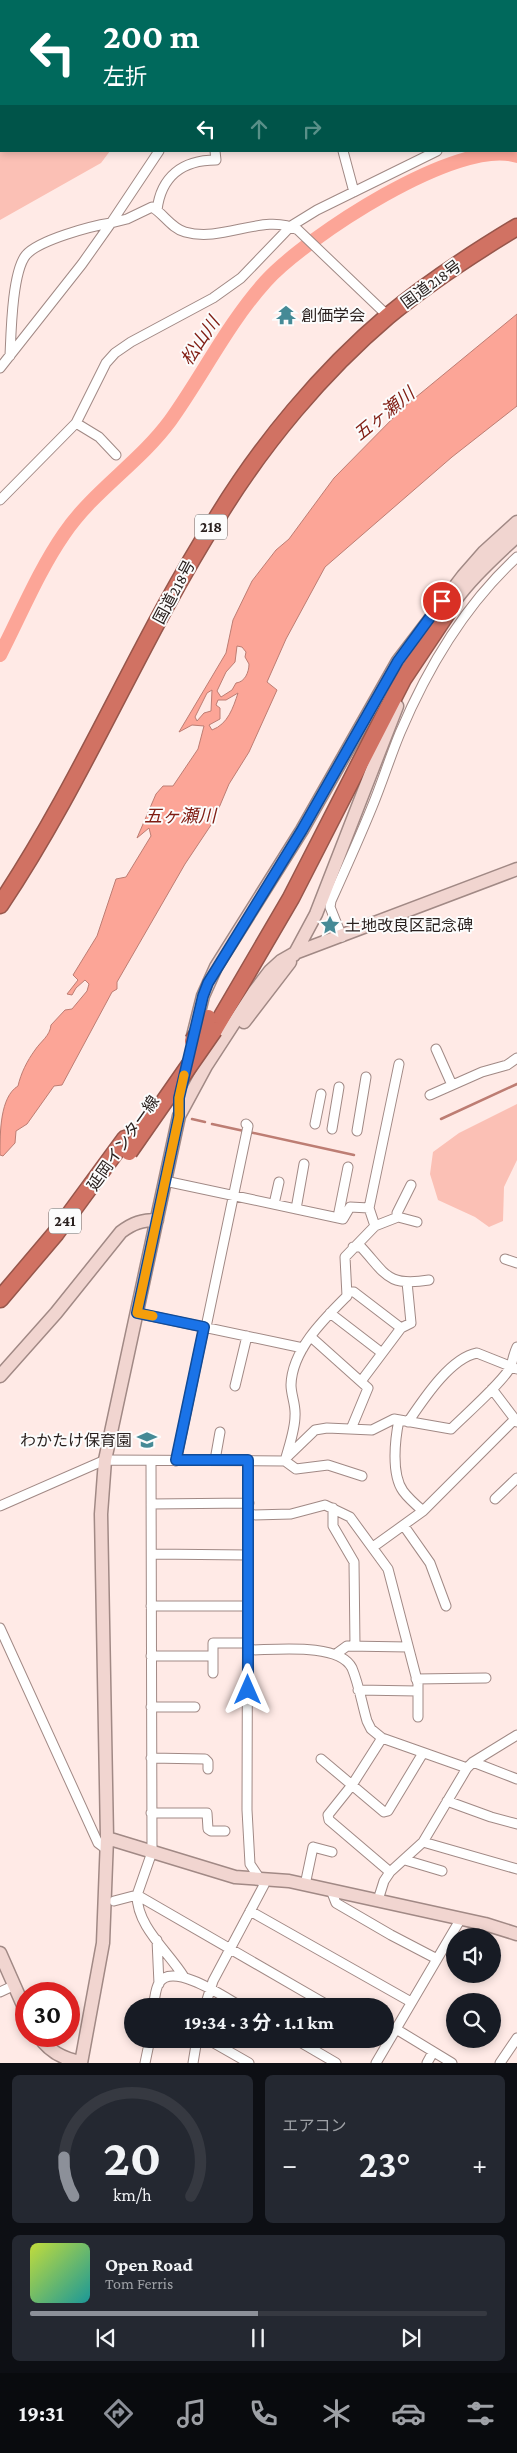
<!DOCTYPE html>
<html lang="ja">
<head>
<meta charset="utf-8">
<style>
  body { margin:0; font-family:"Crimson Pro","Noto Sans JP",serif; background:#242831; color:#f1f3f6; height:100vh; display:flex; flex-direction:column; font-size:19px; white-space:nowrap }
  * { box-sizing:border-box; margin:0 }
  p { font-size:16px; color:#9ea1a6 }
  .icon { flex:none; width:28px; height:28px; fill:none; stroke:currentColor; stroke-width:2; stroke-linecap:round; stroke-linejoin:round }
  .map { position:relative; height:2063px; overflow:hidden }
  .panel { display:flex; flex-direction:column; gap:12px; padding:12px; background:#0d0f14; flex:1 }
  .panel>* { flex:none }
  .hud { position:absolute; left:0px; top:0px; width:518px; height:152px; box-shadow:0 2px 8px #0003; background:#00695c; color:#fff; overflow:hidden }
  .fabs { position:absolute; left:446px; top:1928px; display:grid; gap:10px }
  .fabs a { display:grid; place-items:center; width:55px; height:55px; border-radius:50%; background:#171b24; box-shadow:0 2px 8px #0003; font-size:25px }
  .speed { position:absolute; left:15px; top:1982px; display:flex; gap:10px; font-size:25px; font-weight:700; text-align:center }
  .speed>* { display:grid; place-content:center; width:65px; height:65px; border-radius:50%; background:#171b24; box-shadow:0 2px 8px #0003; line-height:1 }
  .speed .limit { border:8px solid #d22; background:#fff; color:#111 }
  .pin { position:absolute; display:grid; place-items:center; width:42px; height:42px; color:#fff; margin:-21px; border:2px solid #fff; border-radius:50%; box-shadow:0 1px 5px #0007 }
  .me { position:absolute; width:55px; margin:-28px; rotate:0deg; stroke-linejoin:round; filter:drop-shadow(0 0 4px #0008) }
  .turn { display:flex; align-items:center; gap:18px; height:105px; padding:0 20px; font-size:22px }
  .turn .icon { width:65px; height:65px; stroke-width:2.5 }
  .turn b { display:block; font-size:35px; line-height:42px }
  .lanes { display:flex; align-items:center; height:48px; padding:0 20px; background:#0003; justify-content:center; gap:25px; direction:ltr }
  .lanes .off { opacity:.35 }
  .big { font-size:38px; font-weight:700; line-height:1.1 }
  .panel .card { flex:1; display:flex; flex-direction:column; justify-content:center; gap:8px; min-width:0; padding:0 18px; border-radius:8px; background:#242831 }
  .panel .dial { align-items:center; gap:0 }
  .dial svg { height:130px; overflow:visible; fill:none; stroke:#363941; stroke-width:7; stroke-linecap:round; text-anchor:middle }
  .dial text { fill:#f1f3f6; stroke:none }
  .song { display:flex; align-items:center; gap:15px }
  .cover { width:60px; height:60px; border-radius:8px; background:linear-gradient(135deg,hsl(70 70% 55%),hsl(180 70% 35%)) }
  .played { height:5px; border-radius:2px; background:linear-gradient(90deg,#8c9099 50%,#363941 50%) }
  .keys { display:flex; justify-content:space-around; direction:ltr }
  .heat { display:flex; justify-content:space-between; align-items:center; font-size:28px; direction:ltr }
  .panel .tiles { flex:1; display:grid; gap:12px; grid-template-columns:1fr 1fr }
  .card:last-child { grid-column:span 2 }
  .trip { position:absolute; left:124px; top:1998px; width:270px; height:50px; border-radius:25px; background:#171b24; box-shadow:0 2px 8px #0003; font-weight:700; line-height:50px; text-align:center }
  .menu { display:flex; height:80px; justify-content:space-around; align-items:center; background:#090b0e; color:#9ea1a6 }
  .menu .icon { width:35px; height:35px }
  .menu .selected { color:#8c9099 }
  .menu b { font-size:22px; color:#f1f3f6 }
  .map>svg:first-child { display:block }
  .green { fill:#fbc0b5 }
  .water { fill:#fca597; stroke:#bd7d73; fill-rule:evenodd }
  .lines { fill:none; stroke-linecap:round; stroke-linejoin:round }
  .stream { stroke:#bd7d73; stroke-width:2.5 }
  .river { stroke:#fca597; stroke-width:14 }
  .street-casing { stroke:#a18985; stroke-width:11 }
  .secondary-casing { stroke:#a18985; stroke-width:15 }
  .highway-casing { stroke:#97564b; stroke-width:19 }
  .street { stroke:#fff; stroke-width:9 }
  .secondary { stroke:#f1d5d0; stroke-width:12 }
  .highway { stroke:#d17263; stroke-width:16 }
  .highway-bridge-casing { stroke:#97564b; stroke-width:19; stroke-linecap:butt }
  .highway-bridge { stroke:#d17263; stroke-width:16 }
  .route-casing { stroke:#114b97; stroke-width:12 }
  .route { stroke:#1a73e8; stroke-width:9 }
  .slow { stroke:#f59e0b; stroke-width:9 }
  .labels { text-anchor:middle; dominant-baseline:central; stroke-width:4; stroke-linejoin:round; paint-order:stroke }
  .shield { fill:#fcfcfc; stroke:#696361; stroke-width:1 }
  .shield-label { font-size:15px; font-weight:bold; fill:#2a211f }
  .street-label { font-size:16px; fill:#2a211f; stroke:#fcfcfc }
  .poi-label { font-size:16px; fill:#2a211f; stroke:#fcfcfc; text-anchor:start }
  .water-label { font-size:18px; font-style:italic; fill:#801d13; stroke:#fcfcfc }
</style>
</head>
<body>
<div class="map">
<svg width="517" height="2063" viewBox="0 0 517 2063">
  <rect width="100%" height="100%" fill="#ffeae6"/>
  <!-- green -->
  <path class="green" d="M 0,0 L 77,0 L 1,1 L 1,151 L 110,151 L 101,163 L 0,220 Z
    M 517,1104 L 517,1160 L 504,1187 L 503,1221 L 489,1227 L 475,1217 L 438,1200 L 430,1174 L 433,1152 L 459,1133 Z"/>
  <!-- water -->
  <path class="water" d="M 517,314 L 517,406 L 452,457 L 325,567 L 286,639 L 267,682 L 277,690 L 249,752 L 229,784 L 213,822 L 185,864 L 117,982 L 117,989 L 112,992 L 62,1085 L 54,1086 L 27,1124 L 16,1131 L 15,1143 L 3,1156 L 0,1155 C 0,1132 0,1097 18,1086 C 21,1073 27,1061 35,1050 C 41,1041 50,1036 51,1025 L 65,1010 L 72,1009 L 87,991 L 89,984 L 85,980 L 76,988 L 72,995 L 67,994 L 78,980 L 73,975 L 97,936 L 116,879 L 126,877 L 151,836 L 149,828 L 137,838 L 156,794 L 163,786 L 173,786 L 198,749 L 204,726 L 192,725 L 179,732 L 226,653 L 233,620 L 252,581 L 276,550 L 289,539 L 334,478 L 404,407 ZM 237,646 L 242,647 L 246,652 L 245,657 L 249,664 C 249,672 245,682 236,683 L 232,690 L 221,697 L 217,691 L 226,672 L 235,662 ZM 212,690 L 211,711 L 204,713 L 197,721 L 195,717 L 207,693 ZM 238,693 C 233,708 228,724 212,730 L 209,725 L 220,719 L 220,708 L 216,705 L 218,700 L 226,700 Z"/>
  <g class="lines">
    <!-- stream -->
    <path class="stream" d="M 192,1119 L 205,1122
      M 441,1119 L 517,1084
      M 212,1124 L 244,1131
      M 249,1132 L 354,1155"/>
    <!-- river -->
    <path class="river" d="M 0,655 C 20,616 39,570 64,534 C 93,491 139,463 170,421 C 203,375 228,323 266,281 C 305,238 459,136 517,156"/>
    <defs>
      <path id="street" d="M 309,0 L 309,1
        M 351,0 L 351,1
        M 472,0 L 473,1
        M 516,47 L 517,48
        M 516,56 L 517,56
        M 516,113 L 517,112
        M 343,151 L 354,192
        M 157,210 C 161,177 182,160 216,160 L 215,151
        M 10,356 C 11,334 12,272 26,255 C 39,240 91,226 111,223 L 159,151
        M 0,368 L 82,264 L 111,223 L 127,219 L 152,207 C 164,214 171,228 185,232 C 224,243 264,212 298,230 L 388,316
        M 76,423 L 99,437 L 116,455
        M 0,500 L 76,423 L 106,363 L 115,353 L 131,342 L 213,298 L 241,278 L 291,226 L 317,210 L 437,151
        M 342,937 L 330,907 L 331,901 C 345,870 359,839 372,807 C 382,783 390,757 400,733 C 427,669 466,604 517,557
        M 436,1049 L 452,1085
        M 430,1095 L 482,1072 L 507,1065 L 517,1058
        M 315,1124 L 321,1094
        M 332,1129 L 339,1087
        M 357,1131 L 366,1077
        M 165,1181 L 343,1219 L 350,1207 L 369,1208 L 399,1064
        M 411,1185 L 397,1213 L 398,1217 L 417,1222
        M 274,1204 L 279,1182
        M 369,1208 L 375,1226
        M 296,1209 L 304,1164
        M 338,1217 L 348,1167
        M 353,1247 L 361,1247 C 386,1274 387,1287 429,1280
        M 505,1259 L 517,1263
        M 348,1292 L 354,1292 L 401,1328
        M 137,1313 L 303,1348
        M 330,1313 L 382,1353
        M 206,1327 L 248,1126 L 246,1124
        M 311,1337 L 368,1388 L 351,1429
        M 362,1380 L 401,1328 L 411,1323 L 407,1282
        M 235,1386 L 247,1336
        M 492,1389 L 517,1422
        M 399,1420 C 395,1439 391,1474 403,1491 C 408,1498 416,1505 423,1511
        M 408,1422 C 423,1400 450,1358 477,1353 L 517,1369
        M 288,1456 L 315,1430 L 327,1428 L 372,1430 L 394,1419 L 451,1429 C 464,1416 505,1380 511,1366 C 513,1359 514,1353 517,1347
        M 215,1460 L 220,1432
        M 176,1461 L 204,1327
        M 285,1461 C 289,1446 295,1430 295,1416 C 296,1405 291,1395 291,1385 C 292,1350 324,1319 347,1296 L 345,1257 L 375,1226 L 398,1217
        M 495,1499 L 517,1478
        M 151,1504 L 249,1503
        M 0,1506 L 105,1460 L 285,1461 L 296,1469 L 328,1465 L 362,1476
        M 333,1508 L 333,1526 L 354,1562 L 355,1646
        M 249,1515 L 291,1514 L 325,1505 L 350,1517 L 388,1569 L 418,1684 L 418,1717
        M 404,1526 L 430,1563 L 446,1606
        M 373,1547 L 423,1511 L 515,1419
        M 152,1554 L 248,1555
        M 151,1606 L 248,1606
        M 0,1628 L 98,1843 L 106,1849
        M 248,1650 C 274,1650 339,1642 352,1668 C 359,1685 362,1704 367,1721 L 371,1729 L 382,1738
        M 336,1654 L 347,1646 L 408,1647
        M 151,1656 L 213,1656
        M 213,1673 L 213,1643 L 248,1643
        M 416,1679 L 486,1678
        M 358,1690 L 417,1691
        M 151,1707 L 195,1707
        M 151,1758 L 205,1759 L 208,1762 L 208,1769
        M 321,1759 L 384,1812 L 388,1811 L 423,1753
        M 473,1762 L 517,1779
        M 447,1801 L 491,1817 L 517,1824
        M 151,1813 L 207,1813 L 208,1829 L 211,1831 L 225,1831
        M 423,1842 L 517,1869
        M 405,1860 L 442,1871
        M 390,1872 L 329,1820 L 328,1815 L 352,1785 L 382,1738 L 467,1768
        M 305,1885 L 313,1847 L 332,1852
        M 331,1890 L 336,1903 L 391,1935 L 437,1959
        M 378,1900 L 384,1881 L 390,1872 L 423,1842 L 467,1768 L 473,1762 L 517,1735
        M 114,1901 L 137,1895 L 152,1852 L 151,1461
        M 250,1911 L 411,2002
        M 157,1940 L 159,1984
        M 184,1977 C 168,1951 137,1927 137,1895 L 329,2006
        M 0,1992 L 15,1985
        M 153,2006 C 155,2000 155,1989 159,1983 C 172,1961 226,1998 240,2006
        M 205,2006 L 213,1981 L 264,1885 L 250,1864 L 247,1810 L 248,1460
        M 396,2029 L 452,2063
        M 207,2039 L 249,2063
        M 295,2039 L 336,2063
        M 145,2063 L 150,2039
        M 193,2063 L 197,2039
        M 376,2063 L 460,1920
        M 427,2063 L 433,2052
        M 500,2063 L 517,2038"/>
      <path id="secondary" d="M 443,620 C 457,591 493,558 517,536
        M 294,955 L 316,914 L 397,706
        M 244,1022 L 290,962
        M 193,1036 L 203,996 L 216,967 L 302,830 L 398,661 L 463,576 L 484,552 L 517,522
        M 0,1376 L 56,1313 L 121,1232 C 133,1223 142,1220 157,1220
        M 107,1838 L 235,1877 L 289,1881 L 485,1924 L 517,1934
        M 0,1953 L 26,2012
        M 39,2036 C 49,2052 63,2059 81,2062
        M 81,2063 L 103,1943 L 107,1838 L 101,1514 L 105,1460 L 179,1116 L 206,1066 L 254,992 L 270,971 L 281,961 L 295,953 L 517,869"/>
      <path id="highway" d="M 0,905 C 83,781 138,643 217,518 C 262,444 322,372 388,316 C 428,283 472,254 517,227
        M 214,1030 L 291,898 L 403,679 L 447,613
        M 0,1299 L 56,1233 L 125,1139"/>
    </defs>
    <!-- street casing -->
    <use href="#street" class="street-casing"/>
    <!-- secondary casing -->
    <use href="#secondary" class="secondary-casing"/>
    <!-- highway casing -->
    <use href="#highway" class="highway-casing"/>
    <!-- street -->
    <use href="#street" class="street"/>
    <!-- secondary -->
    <use href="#secondary" class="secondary"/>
    <!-- highway -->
    <use href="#highway" class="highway"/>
    <defs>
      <path id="highway-bridge" d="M 193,1041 L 208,1018
        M 129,1152 L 214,1030"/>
    </defs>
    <!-- highway-bridge casing -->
    <use href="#highway-bridge" class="highway-bridge-casing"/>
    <!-- highway-bridge -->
    <use href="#highway-bridge" class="highway-bridge"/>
  </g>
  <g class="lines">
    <defs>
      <path id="route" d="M 248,1690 L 248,1460 L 176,1460 L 204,1327 L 137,1313 L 179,1116 L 179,1098 L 203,996 L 208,983 L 302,830 L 398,661 L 442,601"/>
    </defs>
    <!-- route casing -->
    <use href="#route" class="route-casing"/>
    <!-- route -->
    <use href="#route" class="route"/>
    <!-- slow -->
    <path class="slow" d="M 153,1316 L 137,1313 L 179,1116 L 179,1098 L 184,1075"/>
  </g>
  <!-- icons -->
  <defs>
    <symbol id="temple-bare" viewBox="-9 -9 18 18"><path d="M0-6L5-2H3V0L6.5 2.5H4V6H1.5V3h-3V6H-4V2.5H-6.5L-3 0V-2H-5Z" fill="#458a96" stroke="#fcfcfc" stroke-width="2.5" paint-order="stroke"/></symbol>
    <symbol id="sight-bare" viewBox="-9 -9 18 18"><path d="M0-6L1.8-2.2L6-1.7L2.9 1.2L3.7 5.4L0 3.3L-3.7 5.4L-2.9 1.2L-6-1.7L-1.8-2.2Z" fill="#458a96" stroke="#fcfcfc" stroke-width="2.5" paint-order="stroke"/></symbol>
    <symbol id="school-bare" viewBox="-9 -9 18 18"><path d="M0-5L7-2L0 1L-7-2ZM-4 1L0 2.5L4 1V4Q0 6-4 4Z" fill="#458a96" stroke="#fcfcfc" stroke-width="2.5" paint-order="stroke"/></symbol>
  </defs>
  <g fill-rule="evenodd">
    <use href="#temple-bare" x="272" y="301" width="28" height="28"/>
    <use href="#sight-bare" x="316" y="911" width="28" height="28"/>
    <use href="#school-bare" x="133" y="1426" width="28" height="28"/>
  </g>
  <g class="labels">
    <!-- shield labels -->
    <g class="shield">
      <rect x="195" y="514.5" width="32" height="25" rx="4"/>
      <rect x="49" y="1208.5" width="32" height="25" rx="4"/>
    </g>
    <g class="shield-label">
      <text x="211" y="527">218</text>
      <text x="65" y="1221">241</text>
    </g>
    <!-- street labels -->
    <g class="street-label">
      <text transform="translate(431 284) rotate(-36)">国道218号</text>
      <text transform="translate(174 592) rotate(-62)">国道218号</text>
      <text transform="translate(123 1143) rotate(-55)">延岡インター線</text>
    </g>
    <!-- poi labels -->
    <g class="poi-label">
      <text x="301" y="315">創価学会</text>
      <text x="345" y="925">土地改良区記念碑</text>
      <text x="132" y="1440" text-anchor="end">わかたけ保育園</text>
    </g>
    <!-- water labels -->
    <g class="water-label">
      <text transform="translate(200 341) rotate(-56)">松山川</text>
      <text transform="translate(384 414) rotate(-39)">五ヶ瀬川</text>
      <text x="180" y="816">五ヶ瀬川</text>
    </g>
  </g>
</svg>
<div class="fabs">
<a><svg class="icon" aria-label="sound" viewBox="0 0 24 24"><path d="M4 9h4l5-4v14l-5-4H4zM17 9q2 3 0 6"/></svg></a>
<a><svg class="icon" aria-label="search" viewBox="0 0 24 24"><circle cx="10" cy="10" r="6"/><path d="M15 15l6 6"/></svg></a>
</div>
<div class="speed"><div class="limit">30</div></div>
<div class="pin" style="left:442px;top:601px;background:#d93025"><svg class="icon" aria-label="arrive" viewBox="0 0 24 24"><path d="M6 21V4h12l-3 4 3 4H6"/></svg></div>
<svg class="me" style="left:248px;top:1690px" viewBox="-20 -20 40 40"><path d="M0-17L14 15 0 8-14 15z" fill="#1a73e8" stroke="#fff" stroke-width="4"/></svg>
<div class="trip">19:34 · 3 分 · 1.1 km</div>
<div class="hud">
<div class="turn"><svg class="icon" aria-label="left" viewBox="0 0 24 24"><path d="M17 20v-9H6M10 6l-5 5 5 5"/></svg><div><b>200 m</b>左折</div></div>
<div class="lanes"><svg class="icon" aria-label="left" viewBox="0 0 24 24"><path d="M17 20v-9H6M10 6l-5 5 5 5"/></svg><svg class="icon off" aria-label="ahead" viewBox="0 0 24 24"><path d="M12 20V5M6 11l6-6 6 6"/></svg><svg class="icon off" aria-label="right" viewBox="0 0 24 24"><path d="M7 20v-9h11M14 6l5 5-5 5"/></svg></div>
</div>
</div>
<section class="panel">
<div class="tiles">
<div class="card dial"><svg viewBox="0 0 100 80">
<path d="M14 69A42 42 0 1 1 86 69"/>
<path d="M14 69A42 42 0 0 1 8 45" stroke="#8c9099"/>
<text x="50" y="56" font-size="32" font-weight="700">20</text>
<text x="50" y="72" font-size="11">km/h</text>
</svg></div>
<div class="card"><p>エアコン</p>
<div class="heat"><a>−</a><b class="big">23°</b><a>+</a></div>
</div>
<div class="card">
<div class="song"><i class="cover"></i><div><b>Open Road</b><p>Tom Ferris</p></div></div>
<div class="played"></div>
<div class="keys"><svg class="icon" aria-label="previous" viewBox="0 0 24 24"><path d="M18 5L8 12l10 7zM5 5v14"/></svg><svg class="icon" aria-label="pause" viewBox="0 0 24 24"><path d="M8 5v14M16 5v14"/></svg><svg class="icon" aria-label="next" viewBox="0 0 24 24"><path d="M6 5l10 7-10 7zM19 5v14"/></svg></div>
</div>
</div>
</section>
<nav class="menu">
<b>19:31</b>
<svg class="icon selected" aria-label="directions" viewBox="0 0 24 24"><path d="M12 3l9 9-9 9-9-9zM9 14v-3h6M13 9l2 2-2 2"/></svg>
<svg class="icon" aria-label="music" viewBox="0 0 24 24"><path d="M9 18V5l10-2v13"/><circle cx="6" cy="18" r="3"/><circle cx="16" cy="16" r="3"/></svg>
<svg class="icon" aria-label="phone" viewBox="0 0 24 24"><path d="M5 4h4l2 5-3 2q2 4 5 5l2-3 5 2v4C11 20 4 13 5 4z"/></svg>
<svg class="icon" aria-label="climate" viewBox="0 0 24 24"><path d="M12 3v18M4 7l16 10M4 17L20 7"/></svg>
<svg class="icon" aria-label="car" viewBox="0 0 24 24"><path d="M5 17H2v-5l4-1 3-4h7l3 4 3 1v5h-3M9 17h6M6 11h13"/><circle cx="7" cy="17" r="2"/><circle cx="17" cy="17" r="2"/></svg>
<svg class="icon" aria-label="filters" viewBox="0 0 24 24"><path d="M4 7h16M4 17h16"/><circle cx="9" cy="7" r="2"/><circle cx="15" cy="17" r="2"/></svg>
</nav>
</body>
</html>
